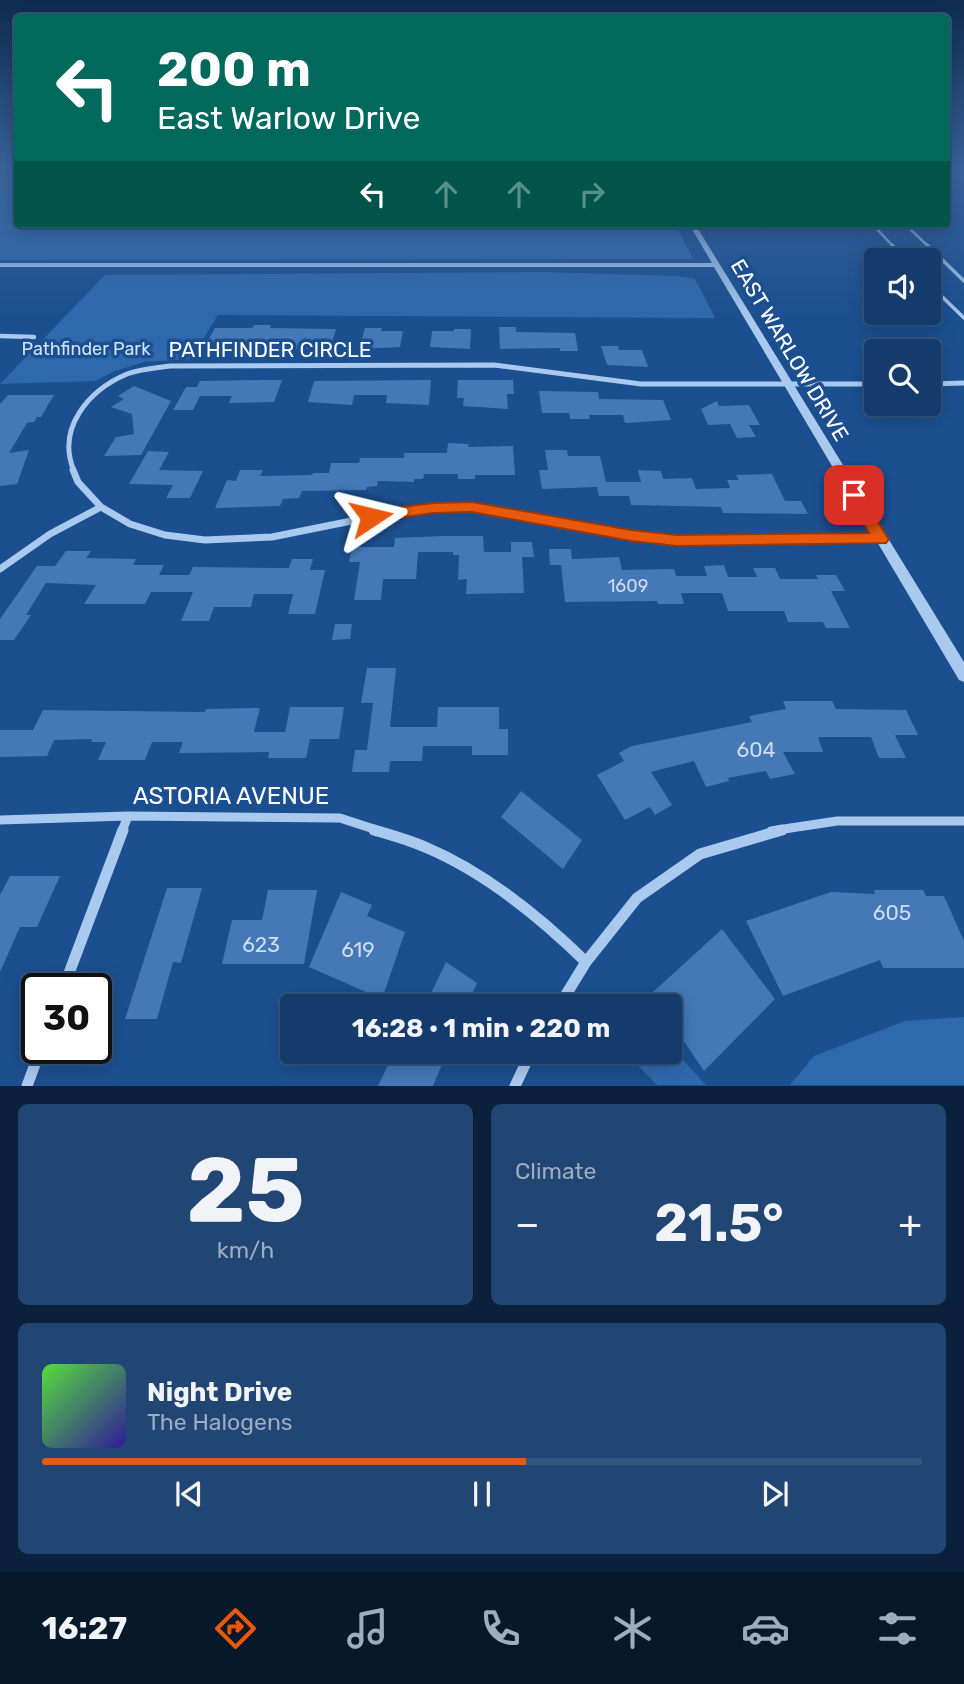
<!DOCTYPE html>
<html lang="en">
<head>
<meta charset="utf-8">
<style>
  body { margin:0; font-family:Rubik,sans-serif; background:#214673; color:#f1f3f6; height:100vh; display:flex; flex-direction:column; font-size:26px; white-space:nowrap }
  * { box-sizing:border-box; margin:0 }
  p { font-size:23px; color:#9dadc1 }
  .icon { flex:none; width:38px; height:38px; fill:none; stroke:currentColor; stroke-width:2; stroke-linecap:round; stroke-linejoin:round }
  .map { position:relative; height:1086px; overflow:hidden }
  .panel { display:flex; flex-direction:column; gap:18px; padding:18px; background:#0b203b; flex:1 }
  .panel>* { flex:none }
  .guide { position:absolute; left:14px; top:14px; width:936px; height:214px; border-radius:7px; box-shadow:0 4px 18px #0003,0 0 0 2px #33557e; background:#00695c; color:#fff; overflow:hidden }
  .fabs { position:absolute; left:864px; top:248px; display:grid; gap:14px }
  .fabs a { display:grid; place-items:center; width:77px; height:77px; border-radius:7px; background:#143b6b; box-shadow:0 4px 18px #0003,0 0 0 2px #33557e; font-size:35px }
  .speed { position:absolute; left:21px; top:973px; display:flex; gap:14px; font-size:35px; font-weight:700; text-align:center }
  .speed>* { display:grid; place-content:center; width:91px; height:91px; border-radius:50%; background:#143b6b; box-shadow:0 4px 18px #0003,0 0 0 2px #33557e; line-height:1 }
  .speed .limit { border:4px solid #111; border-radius:10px; background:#fff; color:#111 }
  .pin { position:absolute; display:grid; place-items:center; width:60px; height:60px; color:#fff; margin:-30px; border-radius:14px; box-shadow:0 4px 10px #0006 }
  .me { position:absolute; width:77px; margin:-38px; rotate:80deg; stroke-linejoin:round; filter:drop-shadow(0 0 5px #0008) }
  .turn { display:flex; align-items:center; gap:24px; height:147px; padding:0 28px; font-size:32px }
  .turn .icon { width:91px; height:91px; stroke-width:2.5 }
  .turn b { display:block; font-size:49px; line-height:60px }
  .lanes { display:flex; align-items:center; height:66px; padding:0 28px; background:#0003; justify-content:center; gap:35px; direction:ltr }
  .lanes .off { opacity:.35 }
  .big { font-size:52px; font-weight:700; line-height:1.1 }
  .panel .card { flex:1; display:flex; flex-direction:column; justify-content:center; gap:10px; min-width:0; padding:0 24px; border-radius:10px; background:#214673 }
  .panel .dial { align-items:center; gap:0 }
  .dial b { font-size:91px; line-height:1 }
  .song { display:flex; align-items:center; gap:21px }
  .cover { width:84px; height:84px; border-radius:10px; background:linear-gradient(135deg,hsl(110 70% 55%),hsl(250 70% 35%)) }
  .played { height:7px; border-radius:4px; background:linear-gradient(90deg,#ea580c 55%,#33557e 55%) }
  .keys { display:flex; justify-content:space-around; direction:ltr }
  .heat { display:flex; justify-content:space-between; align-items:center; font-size:38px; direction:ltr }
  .panel .tiles { flex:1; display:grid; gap:18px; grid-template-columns:1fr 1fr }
  .card:last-child { grid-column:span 2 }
  .trip { position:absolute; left:280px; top:994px; width:402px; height:70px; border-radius:7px; background:#143b6b; box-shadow:0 4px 18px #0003,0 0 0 2px #33557e; font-weight:700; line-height:70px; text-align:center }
  .dock { display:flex; height:112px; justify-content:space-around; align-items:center; background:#08182b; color:#9dadc1 }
  .dock .icon { width:49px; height:49px }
  .dock .current { color:#ea580c }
  .dock b { font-size:32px; color:#f1f3f6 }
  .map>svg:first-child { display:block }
  .green { fill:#2e69ad }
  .building { fill:#4478b7 }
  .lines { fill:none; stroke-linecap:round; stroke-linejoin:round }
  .service-far1 { stroke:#a9c9ee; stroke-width:2.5 }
  .service { stroke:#a9c9ee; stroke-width:3.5 }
  .minor-far4 { stroke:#a9c9ee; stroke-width:4.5 }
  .minor-far3 { stroke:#a9c9ee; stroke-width:5 }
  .minor-far2 { stroke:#a9c9ee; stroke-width:7 }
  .minor-far1 { stroke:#a9c9ee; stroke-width:9 }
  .minor { stroke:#a9c9ee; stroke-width:11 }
  .tertiary { fill:#a9c9ee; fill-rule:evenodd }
  .route { fill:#ea580c; stroke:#983908; stroke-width:2 }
  .labels { text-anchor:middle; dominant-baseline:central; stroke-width:7; stroke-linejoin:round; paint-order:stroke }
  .far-park-label { font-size:18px; fill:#cfe3fa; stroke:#1b4f8f }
  .number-label { font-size:18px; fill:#d0dded }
  .street-label { font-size:21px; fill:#fff; stroke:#1b4f8f }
  .near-number-label { font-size:21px; fill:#d0dded }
  .near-street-label { font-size:24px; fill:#fff; stroke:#1b4f8f }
</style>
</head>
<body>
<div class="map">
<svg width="964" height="1086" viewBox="0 0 964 1086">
  <rect width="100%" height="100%" fill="#1b4f8f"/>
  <!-- green -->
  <path class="green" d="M 0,168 L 17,168 L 18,224 L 675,224 L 693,259 L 0,260 Z
    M 544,272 L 676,276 L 695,279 L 715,318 L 218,315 L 191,359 L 144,362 L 115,371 L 95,381 L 0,384 L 105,275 Z
    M 964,1017 L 964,1085 L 790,1085 L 814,1056 L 905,1021 Z
    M 670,1046 L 706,1085 L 657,1085 L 625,1052 L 670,1052 Z"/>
  <!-- building -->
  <path class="building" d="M 254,325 L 271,325 L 270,328 L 336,329 L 330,349 L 252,349 L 255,343 L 224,343 L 221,349 L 203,349 L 215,328 L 252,328 Z
    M 499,327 L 516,327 L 516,332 L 575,333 L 578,351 L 560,351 L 560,348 L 500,349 Z
    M 365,328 L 382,328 L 381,331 L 403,331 L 400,347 L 359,349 Z
    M 454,329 L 471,329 L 470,349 L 430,347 L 432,331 L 454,331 Z
    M 601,346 L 618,346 L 619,350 L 642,350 L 648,367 L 607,365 Z
    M 263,380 L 282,380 L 274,402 L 229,403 L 232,396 L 200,396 L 193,410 L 173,410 L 186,387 L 197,387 L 200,381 Z
    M 431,380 L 429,405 L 386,403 L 387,395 L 354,395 L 352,405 L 308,402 L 314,381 Z
    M 458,380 L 513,380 L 514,394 L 507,394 L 508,409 L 463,406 L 464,398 L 457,398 Z
    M 134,386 L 171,401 L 141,455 L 104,456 L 116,437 L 134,434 L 132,414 L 111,407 L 124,399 L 118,396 Z
    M 539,391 L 598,392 L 599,399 L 663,400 L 671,420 L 625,423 L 623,415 L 589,415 L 590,419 L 570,419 L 569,413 L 542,413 Z
    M 8,395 L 54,395 L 41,417 L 37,417 L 34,422 L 27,423 L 9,453 L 29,450 L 17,484 L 0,486 L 0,404 Z
    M 717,401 L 719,406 L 749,405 L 760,425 L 749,425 L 756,437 L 737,438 L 730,424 L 708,425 L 701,409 Z
    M 448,443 L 469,444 L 468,447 L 513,446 L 515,475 L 475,475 L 475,479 L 458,479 L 458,474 L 424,474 L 423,479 L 414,479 L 414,482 L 378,481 L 377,486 L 367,487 L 366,490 L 302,491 L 299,498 L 283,499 L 280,506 L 215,508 L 227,480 L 236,481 L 240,470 L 263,470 L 260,476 L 312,475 L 313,473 L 329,473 L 331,463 L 359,463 L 360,458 L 404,458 L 404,453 L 447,453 Z
    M 545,450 L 567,450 L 568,456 L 600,456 L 606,482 L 641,482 L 638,470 L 661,471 L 663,479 L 692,478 L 696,489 L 730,488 L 727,480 L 739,480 L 736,475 L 772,474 L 785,501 L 801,501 L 808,514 L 723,513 L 721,507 L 631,505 L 629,496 L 599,496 L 597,487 L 542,489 L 539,470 L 548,470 Z
    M 148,451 L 169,452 L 159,470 L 203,471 L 190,498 L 166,498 L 173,485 L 129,484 Z
    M 443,536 L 483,536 L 484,552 L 511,552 L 511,542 L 532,542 L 534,557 L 522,557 L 524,593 L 466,594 L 467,579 L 458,580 L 459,555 L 453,555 L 453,552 L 418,552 L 416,579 L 383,579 L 381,600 L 354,600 L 360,562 L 349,562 L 352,547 L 394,547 L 395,538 Z
    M 549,549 L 571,549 L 572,559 L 619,557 L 622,570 L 674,569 L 676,576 L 707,576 L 704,566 L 724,565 L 728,577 L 757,577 L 753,568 L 775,568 L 780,579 L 818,579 L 816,575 L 836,575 L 845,591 L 831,591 L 850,628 L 826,628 L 823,622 L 788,622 L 784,611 L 728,611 L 722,593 L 681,593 L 684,604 L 658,604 L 657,601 L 565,602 L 561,565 L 550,565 Z
    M 66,551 L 91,551 L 86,558 L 136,559 L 133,565 L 164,565 L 159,575 L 189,575 L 193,567 L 289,568 L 292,559 L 313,559 L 310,570 L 325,570 L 315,614 L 288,614 L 293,594 L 254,594 L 251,607 L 214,607 L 209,621 L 181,621 L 193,592 L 151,592 L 145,604 L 84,604 L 96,585 L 46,583 L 26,615 L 31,615 L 14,640 L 0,640 L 0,619 L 37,566 L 55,566 Z
    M 335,624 L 352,624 L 350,639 L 332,640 Z
    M 367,668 L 396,668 L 390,727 L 437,727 L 438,707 L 499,707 L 499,729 L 508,729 L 508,755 L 472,755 L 472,746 L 423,746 L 422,761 L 390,761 L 389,772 L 352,772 L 355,750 L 367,750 L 373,703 L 361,703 Z
    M 783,701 L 832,701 L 836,709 L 906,710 L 918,735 L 895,735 L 906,758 L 879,758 L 871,737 L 818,737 L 823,752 L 783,752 L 795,774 L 770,779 L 766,771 L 728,778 L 729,781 L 706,787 L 694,761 L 651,772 L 672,805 L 655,815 L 650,807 L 625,820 L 597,775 L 624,761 L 619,753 L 632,746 L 752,722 L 749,716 L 786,709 Z
    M 290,707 L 344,707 L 339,739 L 310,739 L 306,758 L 268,758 L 269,752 L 179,753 L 183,742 L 152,742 L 145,760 L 98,760 L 106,742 L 91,742 L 92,739 L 54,740 L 47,756 L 0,757 L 0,730 L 33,730 L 43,710 L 205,712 L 206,709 L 260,708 L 254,732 L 285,732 Z
    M 521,791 L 582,840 L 563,869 L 501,817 Z
    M 10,876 L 60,876 L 37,927 L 20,927 L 0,972 L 0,895 Z
    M 167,888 L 202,888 L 181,963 L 173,962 L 157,1019 L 125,1019 Z
    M 268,890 L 317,890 L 304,964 L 222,964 L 232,920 L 262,920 Z
    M 874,890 L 923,890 L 926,896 L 944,896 L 964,941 L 964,968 L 883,968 L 880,960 L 783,996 L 746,921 L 831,892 L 875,894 Z
    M 341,892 L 372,905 L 367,916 L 405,932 L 382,999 L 309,967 Z
    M 722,929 L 775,999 L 704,1071 L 670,1021 L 670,1006 L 660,1006 L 652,993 Z
    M 446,962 L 477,983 L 467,1006 L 425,1006 Z
    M 394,1052 L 447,1052 L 433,1086 L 378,1086 Z"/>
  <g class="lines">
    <!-- service-far1 -->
    <path class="service-far1" d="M 872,224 L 894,247
      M 920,224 L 910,229 L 929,247"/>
    <!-- service -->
    <path class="service" d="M 892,245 L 907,261
      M 927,245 L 964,281
      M 929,284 L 964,318"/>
    <!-- minor-far4 -->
    <path class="minor-far4" d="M 0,336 L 34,337"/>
    <!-- minor-far3 -->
    <path class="minor-far3" d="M 929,384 L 964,383
      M 74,471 C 56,428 89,390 127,374 C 140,369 156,368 170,366 L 494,365 L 641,384 L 877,384"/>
    <!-- minor-far2 -->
    <path class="minor-far2" d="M 73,470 L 78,482 L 101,507 L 130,524 L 165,535 L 205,540 L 272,537 L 396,512 L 472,507 L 631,535 L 677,540 L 881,539
      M 0,569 L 50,534 L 101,507"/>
    <!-- minor-far1 -->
    <path class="minor-far1" d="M 0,820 L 128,816 L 340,818 L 380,831
      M 122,831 L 128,816
      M 771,831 L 837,821 L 964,821"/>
    <!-- minor -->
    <path class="minor" d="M 374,830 C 391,835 409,840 425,847 C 485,872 540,917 586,962
      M 63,989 L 123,830
      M 559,1006 L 586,962 L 637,898 L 700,854 L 782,830
      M 27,1086 L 41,1048
      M 515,1086 L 531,1052"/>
    <!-- tertiary -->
    <path class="tertiary" d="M 689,224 L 695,224 L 964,662 L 964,682 L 959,680 L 714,267 L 0,267 L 0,263 L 712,263 Z"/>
  </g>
  <!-- sky -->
  <linearGradient id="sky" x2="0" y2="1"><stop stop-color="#0f2b4f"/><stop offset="0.53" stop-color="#39639b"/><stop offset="1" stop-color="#39639b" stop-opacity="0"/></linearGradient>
  <rect width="964" height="320" fill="url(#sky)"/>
  <!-- route -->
  <path class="route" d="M 854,490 L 859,491 L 886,535 L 889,539 L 886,543 L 677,546 L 631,541 L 472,512 L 433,513 L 371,522 L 364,517 L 371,511 L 433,503 L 472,502 L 631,530 L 677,535 L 869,533 L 847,495 Z"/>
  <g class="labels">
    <!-- far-park labels -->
    <g class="far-park-label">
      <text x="86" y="349">Pathfinder Park</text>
    </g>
    <!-- number labels -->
    <g class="number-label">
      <text x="628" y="586">1609</text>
    </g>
    <!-- street labels -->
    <g class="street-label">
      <text x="270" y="349">PATHFINDER CIRCLE</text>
      <text transform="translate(790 350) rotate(59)">EAST WARLOW DRIVE</text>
    </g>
    <!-- near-number labels -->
    <g class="near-number-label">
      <text x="756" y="749">604</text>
      <text x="892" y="912">605</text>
      <text x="261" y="944">623</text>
      <text x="358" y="949">619</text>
    </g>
    <!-- near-street labels -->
    <g class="near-street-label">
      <text x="231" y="796">ASTORIA AVENUE</text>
    </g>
  </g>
</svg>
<div class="fabs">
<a><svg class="icon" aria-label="sound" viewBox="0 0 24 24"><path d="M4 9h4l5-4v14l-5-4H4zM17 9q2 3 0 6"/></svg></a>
<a><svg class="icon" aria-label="search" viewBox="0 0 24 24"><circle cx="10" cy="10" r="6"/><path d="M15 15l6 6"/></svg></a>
</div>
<div class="speed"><div class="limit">30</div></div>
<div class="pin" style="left:854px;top:495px;background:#d93025"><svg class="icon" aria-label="arrive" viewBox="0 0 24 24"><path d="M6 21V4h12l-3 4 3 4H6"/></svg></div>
<svg class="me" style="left:371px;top:517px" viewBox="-20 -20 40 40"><path d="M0-17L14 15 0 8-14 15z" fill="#ea580c" stroke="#fff" stroke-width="4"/></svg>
<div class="trip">16:28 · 1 min · 220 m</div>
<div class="guide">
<div class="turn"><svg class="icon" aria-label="left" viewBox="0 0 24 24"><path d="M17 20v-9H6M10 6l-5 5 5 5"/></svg><div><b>200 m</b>East Warlow Drive</div></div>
<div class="lanes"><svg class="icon" aria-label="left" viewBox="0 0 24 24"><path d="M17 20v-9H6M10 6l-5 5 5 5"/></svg><svg class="icon off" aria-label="ahead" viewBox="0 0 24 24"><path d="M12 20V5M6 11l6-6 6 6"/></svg><svg class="icon off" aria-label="ahead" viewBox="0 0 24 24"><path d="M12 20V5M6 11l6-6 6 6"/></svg><svg class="icon off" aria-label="right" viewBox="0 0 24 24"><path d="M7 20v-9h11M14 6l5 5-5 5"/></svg></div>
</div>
</div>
<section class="panel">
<div class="tiles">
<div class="card dial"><b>25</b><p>km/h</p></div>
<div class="card"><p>Climate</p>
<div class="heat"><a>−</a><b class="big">21.5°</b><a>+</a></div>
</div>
<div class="card">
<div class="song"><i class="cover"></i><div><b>Night Drive</b><p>The Halogens</p></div></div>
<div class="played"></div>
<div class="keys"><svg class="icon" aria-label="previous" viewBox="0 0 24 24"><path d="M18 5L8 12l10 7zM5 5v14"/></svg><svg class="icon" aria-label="pause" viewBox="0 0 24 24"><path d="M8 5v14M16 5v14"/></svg><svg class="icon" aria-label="next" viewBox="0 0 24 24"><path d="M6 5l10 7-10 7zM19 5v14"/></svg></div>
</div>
</div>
</section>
<nav class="dock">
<b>16:27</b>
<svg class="icon current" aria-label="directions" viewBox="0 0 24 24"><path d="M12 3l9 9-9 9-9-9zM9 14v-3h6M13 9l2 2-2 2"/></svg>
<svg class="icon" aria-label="music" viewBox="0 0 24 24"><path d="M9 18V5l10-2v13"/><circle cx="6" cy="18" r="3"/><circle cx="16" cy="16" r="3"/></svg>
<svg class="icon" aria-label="phone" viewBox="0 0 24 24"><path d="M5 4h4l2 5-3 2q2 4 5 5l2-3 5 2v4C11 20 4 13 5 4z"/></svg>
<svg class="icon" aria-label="climate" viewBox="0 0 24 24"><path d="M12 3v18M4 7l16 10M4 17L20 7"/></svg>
<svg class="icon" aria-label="car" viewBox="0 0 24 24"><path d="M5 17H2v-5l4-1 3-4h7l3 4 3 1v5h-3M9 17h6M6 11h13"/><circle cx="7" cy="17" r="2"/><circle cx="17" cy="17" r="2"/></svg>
<svg class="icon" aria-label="filters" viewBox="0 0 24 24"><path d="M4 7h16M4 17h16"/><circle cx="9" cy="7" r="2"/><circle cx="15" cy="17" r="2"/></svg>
</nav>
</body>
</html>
